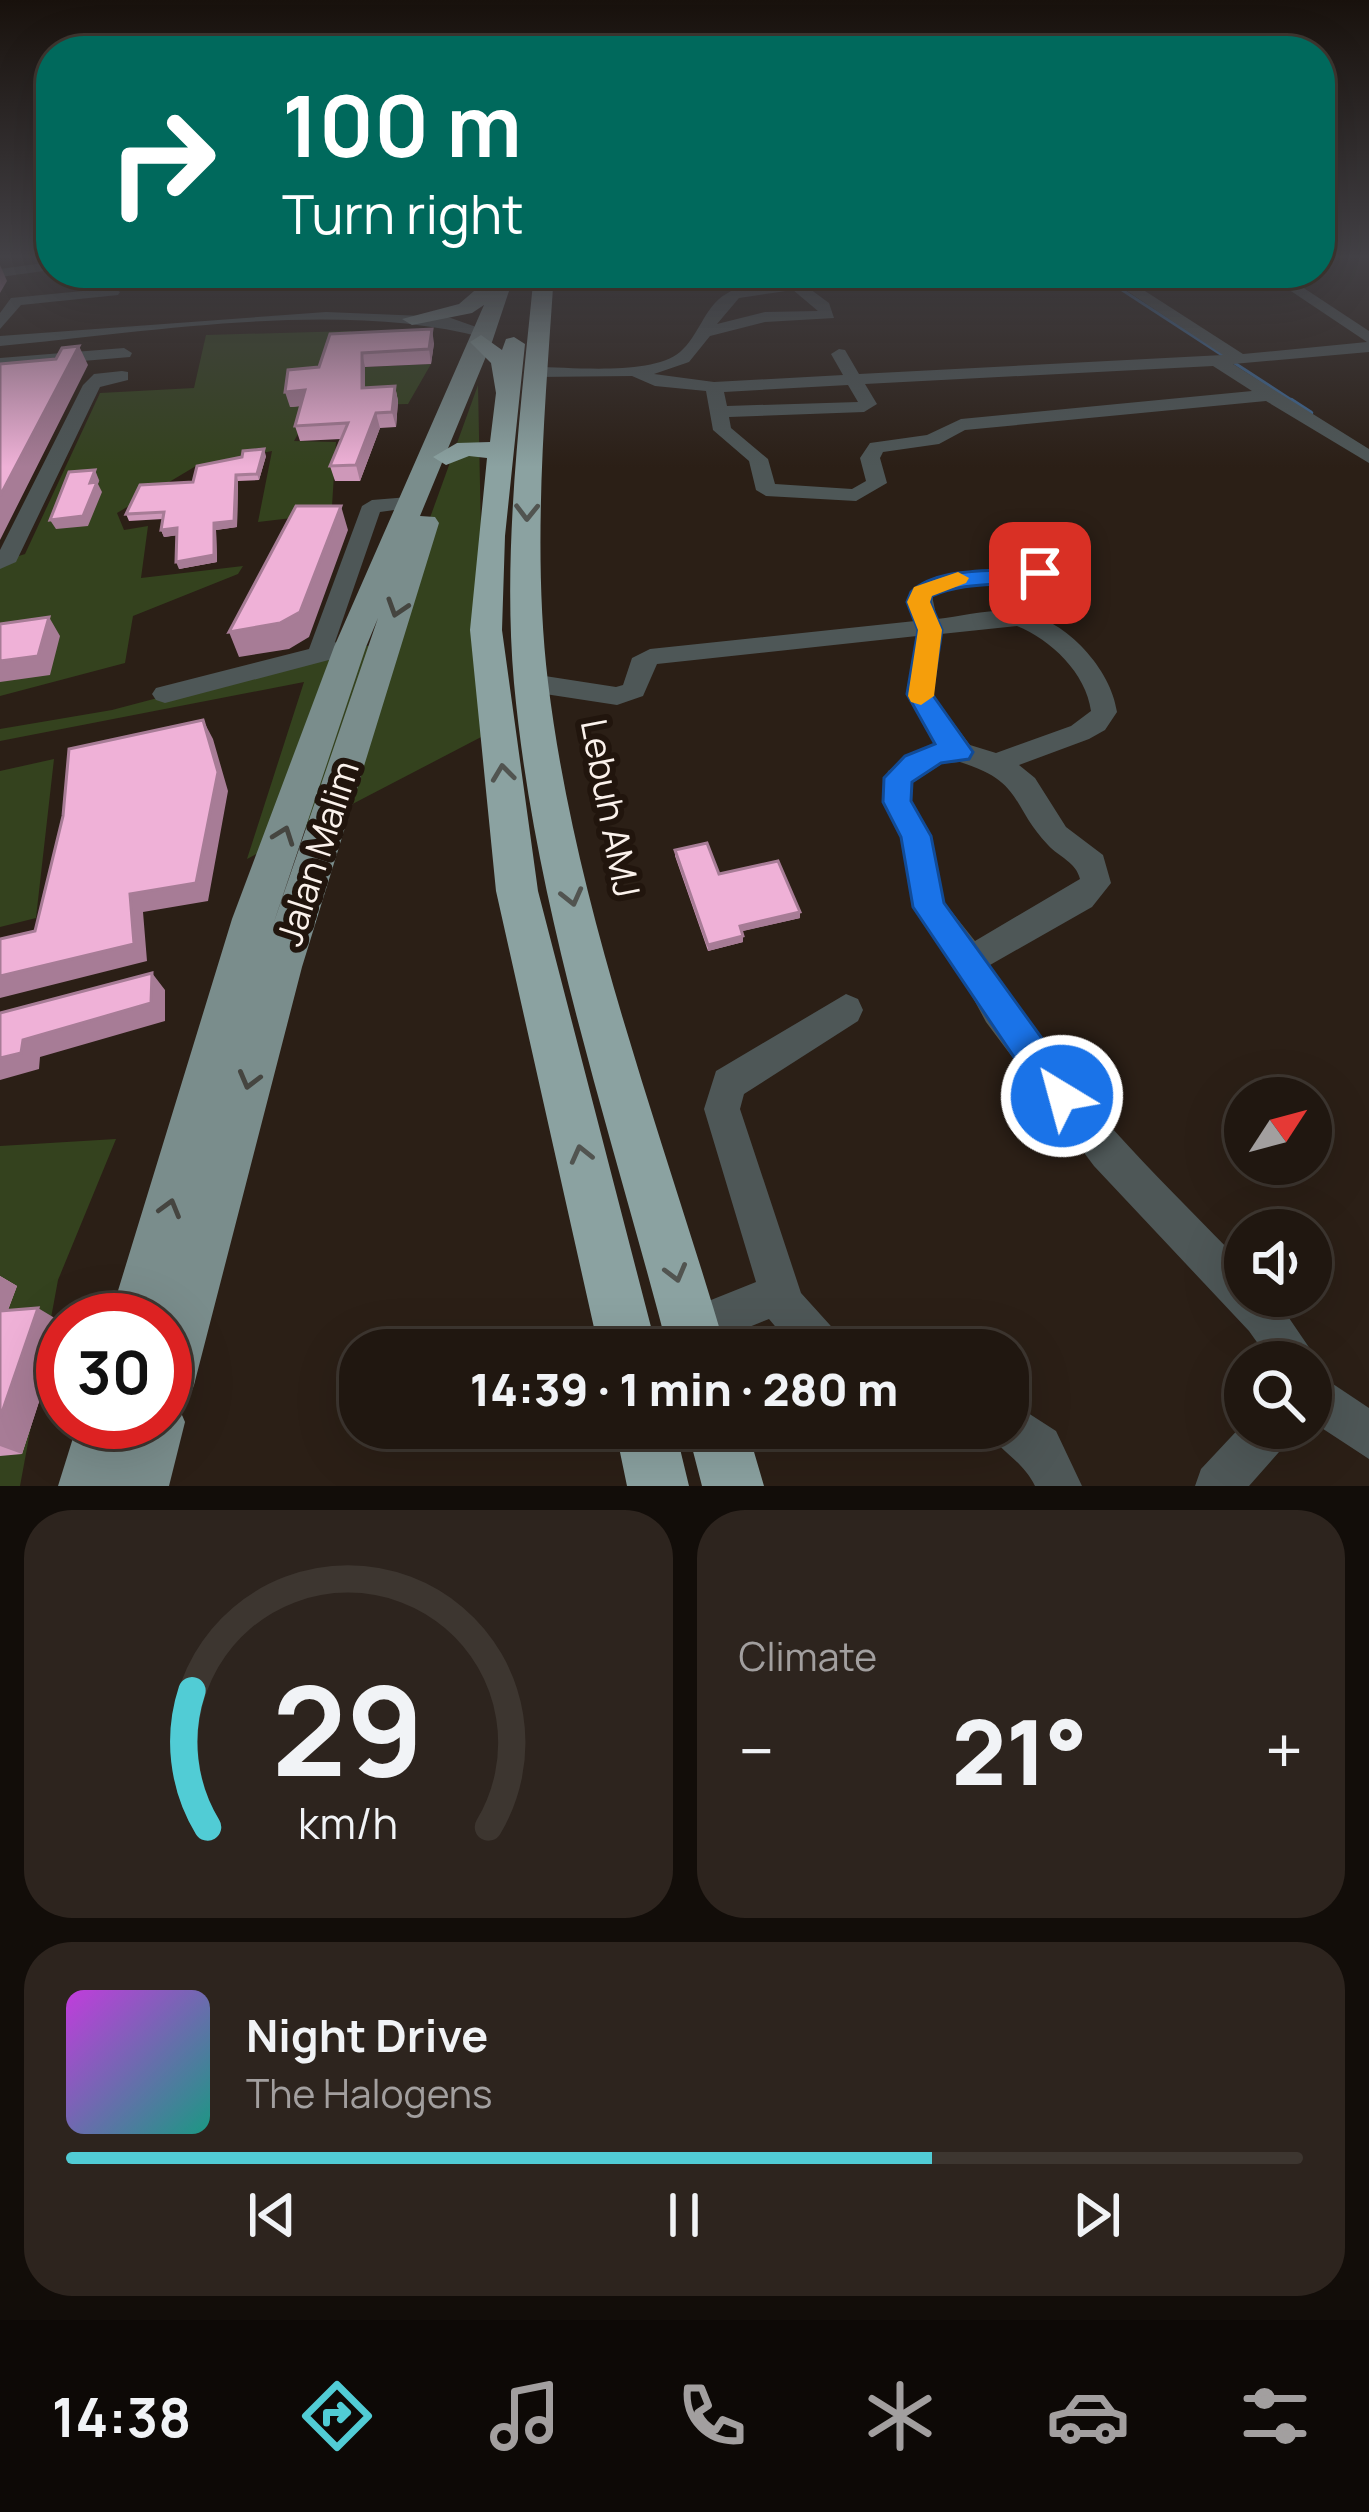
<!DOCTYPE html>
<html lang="en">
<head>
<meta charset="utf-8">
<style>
  body { margin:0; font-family:Manrope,sans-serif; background:#2d241e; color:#f1f3f6; height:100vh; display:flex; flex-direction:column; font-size:45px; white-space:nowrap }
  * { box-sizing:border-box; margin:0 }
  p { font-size:39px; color:#a29f9f }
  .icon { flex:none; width:66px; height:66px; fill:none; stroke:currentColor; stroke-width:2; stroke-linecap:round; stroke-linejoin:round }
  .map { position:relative; height:1486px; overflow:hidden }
  .drawer { display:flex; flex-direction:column; gap:24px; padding:24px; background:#120d09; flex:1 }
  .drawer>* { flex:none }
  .guide { position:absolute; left:36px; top:36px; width:1299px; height:252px; border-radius:48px; box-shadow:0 12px 48px #0002,0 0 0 3px #3d3630; background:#00695c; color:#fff; overflow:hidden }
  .needle { width:78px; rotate:54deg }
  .tools { position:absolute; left:1224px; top:1077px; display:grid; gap:24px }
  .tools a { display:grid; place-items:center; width:108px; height:108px; border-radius:50%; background:#201710; box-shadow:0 12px 48px #0002,0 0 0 3px #3d3630; font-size:60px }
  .speed { position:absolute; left:36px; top:1293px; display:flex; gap:24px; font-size:60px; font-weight:700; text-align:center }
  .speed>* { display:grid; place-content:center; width:156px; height:156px; border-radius:50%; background:#201710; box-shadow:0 12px 48px #0002,0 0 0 3px #3d3630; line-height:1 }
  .speed .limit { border:18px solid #d22; background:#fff; color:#111 }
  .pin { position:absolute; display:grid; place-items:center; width:102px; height:102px; color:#fff; margin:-51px; border-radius:24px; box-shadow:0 6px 18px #0006 }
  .me { position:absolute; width:132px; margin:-66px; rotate:323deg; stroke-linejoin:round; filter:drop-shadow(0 0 9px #0008) }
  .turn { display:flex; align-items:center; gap:42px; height:252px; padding:0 48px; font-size:54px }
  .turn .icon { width:156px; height:156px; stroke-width:2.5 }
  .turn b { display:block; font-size:84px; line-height:102px }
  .big { font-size:90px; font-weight:800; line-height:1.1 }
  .drawer .tile { flex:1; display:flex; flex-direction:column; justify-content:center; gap:18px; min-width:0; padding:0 42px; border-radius:48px; background:#2d241e }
  .drawer .dial { align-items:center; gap:0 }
  .dial svg { height:312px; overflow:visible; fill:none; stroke:#3d3630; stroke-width:7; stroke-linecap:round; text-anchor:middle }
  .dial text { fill:#f1f3f6; stroke:none }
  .song { display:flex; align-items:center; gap:36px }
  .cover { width:144px; height:144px; border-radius:18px; background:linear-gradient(135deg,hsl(290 70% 55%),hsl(170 70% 35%)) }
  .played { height:12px; border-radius:6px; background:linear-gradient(90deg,#51ccd5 70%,#3d3630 70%) }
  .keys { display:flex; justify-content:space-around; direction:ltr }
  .heat { display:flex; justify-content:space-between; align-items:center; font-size:66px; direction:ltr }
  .drawer .tiles { flex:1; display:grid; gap:24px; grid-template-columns:1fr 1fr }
  .tile:last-child { grid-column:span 2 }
  .trip { position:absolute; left:339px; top:1329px; width:690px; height:120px; border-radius:48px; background:#201710; box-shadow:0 12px 48px #0002,0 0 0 3px #3d3630; font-weight:800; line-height:120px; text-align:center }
  .dock { display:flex; height:192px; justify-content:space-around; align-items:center; background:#0d0906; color:#a29f9f }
  .dock .icon { width:84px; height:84px }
  .dock .selected { color:#51ccd5 }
  .dock b { font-size:54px; color:#f1f3f6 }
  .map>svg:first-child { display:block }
  .green { fill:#34421e }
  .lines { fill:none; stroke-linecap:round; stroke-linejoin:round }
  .stream-far1 { stroke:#3d6895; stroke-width:3 }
  .stream { stroke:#3d6895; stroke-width:4.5 }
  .minor { fill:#4e5757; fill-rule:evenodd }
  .major { fill:#7a8d8c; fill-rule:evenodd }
  .highway { fill:#8ba2a1; fill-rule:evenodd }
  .wall { fill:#ce98b9 }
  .shaded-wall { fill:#a77c96 }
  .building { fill:#efb1d7; stroke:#a77c96; stroke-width:3 }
  .oneway { stroke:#515450 }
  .oneway2 { stroke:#454540 }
  .route { fill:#1a73e8; stroke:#114b97; stroke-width:3 }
  .slow { fill:#f59e0b }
  .labels { text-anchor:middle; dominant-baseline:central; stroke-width:12; stroke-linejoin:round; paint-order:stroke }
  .street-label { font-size:36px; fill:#fbf2ec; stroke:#21150d }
</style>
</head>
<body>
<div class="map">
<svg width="1369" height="1486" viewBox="0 0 1369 1486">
  <rect width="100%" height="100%" fill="#2b1f16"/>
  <!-- green -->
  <path class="green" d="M 351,331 L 348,368 L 431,364 L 408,404 L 314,406 L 294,441 L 336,442 L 332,506 L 326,514 L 258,522 L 272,451 L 196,466 L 117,513 L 124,530 L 148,526 L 141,578 L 243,566 L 238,574 L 133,616 L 125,663 L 0,696 L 0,562 L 25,554 L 100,393 L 194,388 L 206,335 Z
    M 478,385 L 485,735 L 247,859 L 304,682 L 0,741 L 0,729 L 112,710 L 350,647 L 384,645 Z
    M 54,759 L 36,918 L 0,927 L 0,771 Z
    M 116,1139 L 58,1280 L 20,1486 L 0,1486 L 0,1146 Z"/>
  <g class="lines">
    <!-- stream-far1 -->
    <path class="stream-far1" d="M 1096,273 L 1296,403"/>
    <!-- stream -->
    <path class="stream" d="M 1291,400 L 1311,413"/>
    <!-- minor -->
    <path class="minor" d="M 51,262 L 51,270 L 0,277 L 0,269 Z
      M 1100,273 L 1117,273 L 1243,354 L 1367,342 L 1264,273 L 1281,273 L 1369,331 L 1369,352 L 1233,364 L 1369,449 L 1369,463 L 1266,401 L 965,430 L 939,444 L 883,452 L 880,458 L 887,483 L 856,501 L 766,496 L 756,490 L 749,461 L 713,430 L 706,391 L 655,386 L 632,376 L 535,377 L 526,372 L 535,367 C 573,367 651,376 680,352 C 699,336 704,307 726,294 C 757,275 801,283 835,274 L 842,278 L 840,281 L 810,289 L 829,303 L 834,318 L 765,322 L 710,336 L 689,362 L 654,374 L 714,382 L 843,375 L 831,354 L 839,349 L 845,350 L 859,374 L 1223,355 ZM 793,290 L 818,311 L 765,312 L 717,324 L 739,298 ZM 1213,366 L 1252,391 L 961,419 L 927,435 L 870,443 L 860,458 L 866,481 L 852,489 L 775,484 L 768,459 L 731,428 L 729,417 L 864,412 L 877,404 L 865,384 ZM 848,385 L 858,402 L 727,406 L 724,392 Z
      M 113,288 L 120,292 L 118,295 L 21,305 L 0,329 L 0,313 L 11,298 Z
      M 326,312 L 448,317 L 493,333 L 485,338 C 340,299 150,332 0,346 L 0,336 Z
      M 124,348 L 132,353 L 130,357 L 0,368 L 0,358 Z
      M 122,371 L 128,372 L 128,380 L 100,387 L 16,562 L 0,569 L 0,550 L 83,385 L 94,374 Z
      M 409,497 L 419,503 L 416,507 L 380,512 L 335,642 L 347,650 L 344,656 L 165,703 L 156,700 L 152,694 L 156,688 L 309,649 L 362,506 L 372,500 Z
      M 1026,534 L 1034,535 L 1054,565 L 1048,578 C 1010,588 967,579 932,596 L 937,619 C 964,616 998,607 1023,612 C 1067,621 1111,669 1117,712 L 1105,730 L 1089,739 L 1019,765 L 1035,778 L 1066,827 L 1103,855 L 1111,883 L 1092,907 L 990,965 C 1055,1079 1154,1173 1245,1266 L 1245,1296 L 1274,1296 L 1319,1362 L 1315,1372 L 1369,1408 L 1369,1459 L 1311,1421 L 1311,1362 L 1271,1362 L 1249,1331 L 1094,1166 L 986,1022 L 958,970 L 913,907 L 901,836 L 883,802 L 888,771 L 937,743 L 906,694 L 917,636 L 657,664 L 643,696 L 617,705 L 532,692 L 519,683 L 532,674 L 616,687 L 623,685 L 632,658 L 650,649 L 915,621 C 891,558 993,576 1030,569 L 1015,540 ZM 1017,626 C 1051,640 1086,673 1091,711 L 1071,726 L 996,753 L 970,745 L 932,694 L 941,634 ZM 960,762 C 1024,782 1010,805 1048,845 C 1059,857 1076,862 1080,879 L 975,941 L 944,902 L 931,836 L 911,802 L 912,783 L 943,763 Z
      M 846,994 L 858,999 L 863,1010 L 858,1021 L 744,1094 L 740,1109 L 801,1293 L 839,1335 L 846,1350 L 795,1350 L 769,1319 L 692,1350 L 676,1344 L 670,1329 L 676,1314 L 756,1282 L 704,1109 L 716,1071 Z
      M 1008,1400 L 1056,1431 L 1082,1486 L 1035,1486 C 1021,1458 997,1451 987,1428 L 1008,1428 Z
      M 1245,1422 L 1245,1428 L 1293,1428 L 1286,1444 L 1249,1486 L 1195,1486 L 1201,1469 Z"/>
    <!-- major -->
    <path class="major" d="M 495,273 L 515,273 L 492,342 L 420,516 L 435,517 L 439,523 L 302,967 L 194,1385 L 186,1406 L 179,1408 L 185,1422 L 169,1486 L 58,1486 L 78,1422 L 165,1422 L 165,1320 L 109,1320 L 232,919 L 334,647 L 484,305 L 472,313 L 412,325 L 402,319 L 459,304 ZM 378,618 L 273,925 L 366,647 Z"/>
    <!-- highway -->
    <path class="highway" d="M 534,273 L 554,273 C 545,409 532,547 548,682 C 576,911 661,1130 726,1350 L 668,1350 C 611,1130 535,911 514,683 C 502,547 521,409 534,273 Z
      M 481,335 L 502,350 L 506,339 L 514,337 L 525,344 L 505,536 L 502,630 L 538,891 L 657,1350 L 599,1350 L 496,891 L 470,630 L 487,458 L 469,456 L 446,465 L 433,457 L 457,443 L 490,442 L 496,393 L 491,363 L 470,342 Z
      M 615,1428 L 675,1428 L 689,1486 L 627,1486 Z
      M 687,1428 L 747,1428 L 764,1486 L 702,1486 Z"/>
  </g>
  <!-- wall -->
  <path class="wall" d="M 330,334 L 434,343 L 431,364 L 365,367 L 365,388 L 395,386 L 398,401 L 396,427 L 380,428 L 360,481 L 335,481 L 330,466 L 341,439 L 300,441 L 295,426 L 301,406 L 290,407 L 319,367 Z
    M 266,456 L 259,480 L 238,481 L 237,527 L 216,530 L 217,562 L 179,569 L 177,535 L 164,537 L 161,530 L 163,519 L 129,521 L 126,514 L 242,457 Z
    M 675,850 L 719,874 L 800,912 L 800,918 L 742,931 L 743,942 L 708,951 L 675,856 Z
    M 0,1276 L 17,1286 L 8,1310 L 63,1323 L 63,1328 L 22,1454 L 0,1456 Z"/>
  <!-- shaded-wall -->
  <path class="shaded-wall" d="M 0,265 L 7,281 L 0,293 Z
    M 432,329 L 434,343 L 431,364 L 429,349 Z
    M 79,346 L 88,365 L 0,540 L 0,496 Z
    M 362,353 L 365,367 L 365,403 L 362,388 Z
    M 395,386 L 398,401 L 396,427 L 392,412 Z
    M 305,390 L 309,405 L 290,407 L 285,392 Z
    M 376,413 L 380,428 L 360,481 L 356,465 Z
    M 264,449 L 266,456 L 259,480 L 257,474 Z
    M 95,470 L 99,480 L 98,484 L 102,492 L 88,526 L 56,529 L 50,520 L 90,483 Z
    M 236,475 L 238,481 L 237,527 L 216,530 L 217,562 L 179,569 L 176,562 L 214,523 Z
    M 341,506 L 348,530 L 309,637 L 289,649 L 239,657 L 229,632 Z
    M 177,528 L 180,535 L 164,537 L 161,530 Z
    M 49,617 L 60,636 L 50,675 L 0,682 L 0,661 Z
    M 203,720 L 213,739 L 228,791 L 208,901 L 143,912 L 147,961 L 0,998 L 0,976 L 130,894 Z
    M 800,912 L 800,918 L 739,932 L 740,926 Z
    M 743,936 L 743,942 L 708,951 L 708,945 Z
    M 152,973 L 165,990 L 165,1021 L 40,1057 L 39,1069 L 0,1080 L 0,1058 L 23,1040 Z
    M 0,1276 L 17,1286 L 1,1328 L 0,1327 Z
    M 38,1308 L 63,1323 L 63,1328 L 22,1454 L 0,1446 L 0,1418 Z"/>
  <!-- building -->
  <path class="building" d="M 432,329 L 429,349 L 362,353 L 362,388 L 395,386 L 392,412 L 376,413 L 356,465 L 330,466 L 348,423 L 295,426 L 305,390 L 285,392 L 288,370 L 319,367 L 330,334 Z
    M 79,346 L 0,496 L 0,364 L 56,359 L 62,348 Z
    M 264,449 L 257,474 L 236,475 L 234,521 L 214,523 L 214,555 L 176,562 L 177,528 L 161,530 L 164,512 L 126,514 L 140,485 L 193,482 L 197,466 L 242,457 L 243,451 Z
    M 95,470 L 90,483 L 97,482 L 83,516 L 50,520 L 69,472 Z
    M 296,506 L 341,506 L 300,612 L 280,623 L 229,632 Z
    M 49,617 L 38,656 L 0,661 L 0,624 Z
    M 203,720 L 218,772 L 196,883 L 130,894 L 134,944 L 0,976 L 0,939 L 35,931 L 63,816 L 69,749 Z
    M 707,843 L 719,874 L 778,861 L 800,912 L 740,926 L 743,936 L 708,945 L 675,850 Z
    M 152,973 L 151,1003 L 23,1040 L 21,1053 L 0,1058 L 0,1013 Z
    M 38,1308 L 0,1418 L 0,1311 Z"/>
  <!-- one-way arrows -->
  <defs><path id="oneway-chevron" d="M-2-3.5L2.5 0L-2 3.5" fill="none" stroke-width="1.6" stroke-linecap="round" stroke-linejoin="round" transform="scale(3)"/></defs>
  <g class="oneway">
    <use href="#oneway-chevron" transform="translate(527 512) rotate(91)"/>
    <use href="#oneway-chevron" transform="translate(503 773) rotate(-97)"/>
    <use href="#oneway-chevron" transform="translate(572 897) rotate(76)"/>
    <use href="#oneway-chevron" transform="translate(581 1154) rotate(-104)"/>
    <use href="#oneway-chevron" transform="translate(676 1273) rotate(75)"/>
  </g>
  <g class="oneway2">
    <use href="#oneway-chevron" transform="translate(397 608) rotate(108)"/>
    <use href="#oneway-chevron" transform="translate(284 835) rotate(-70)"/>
    <use href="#oneway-chevron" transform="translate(249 1080) rotate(105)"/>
    <use href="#oneway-chevron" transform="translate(170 1208) rotate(-74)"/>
  </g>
  <!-- sky -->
  <linearGradient id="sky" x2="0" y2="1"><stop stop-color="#18110c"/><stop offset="0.55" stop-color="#444247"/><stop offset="1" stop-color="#444247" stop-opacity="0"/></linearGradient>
  <rect width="1369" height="467" fill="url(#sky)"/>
  <!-- route -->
  <path class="route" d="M 1040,566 L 1051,573 L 1048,578 C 1010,587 967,580 932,596 L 930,602 L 942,630 L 932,694 L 973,752 L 969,759 L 941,763 L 912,782 L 911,801 L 931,836 L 944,903 L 1075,1084 L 1080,1096 L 1075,1109 L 1062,1114 L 1049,1109 L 913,907 L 901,837 L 883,802 L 884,778 L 905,756 L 935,744 L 907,694 L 918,630 L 907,602 L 911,592 C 940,564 1001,574 1040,566 Z"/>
  <!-- slow -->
  <path class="slow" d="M 958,572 L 969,578 L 966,583 L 932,596 L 930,602 L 942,630 L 934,696 L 921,705 L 911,702 L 908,696 L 918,630 L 907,602 L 914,587 Z"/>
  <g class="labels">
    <!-- street labels -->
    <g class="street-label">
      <text transform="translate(611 808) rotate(79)">Lebuh AMJ</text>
      <text transform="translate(317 853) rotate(-72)">Jalan Malim</text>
    </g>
  </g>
</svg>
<div class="tools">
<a><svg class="needle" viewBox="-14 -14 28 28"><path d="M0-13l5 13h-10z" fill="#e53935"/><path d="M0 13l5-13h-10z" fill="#a29f9f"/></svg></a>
<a><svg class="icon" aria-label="sound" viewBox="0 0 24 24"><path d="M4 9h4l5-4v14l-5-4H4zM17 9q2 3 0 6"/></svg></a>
<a><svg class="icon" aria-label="search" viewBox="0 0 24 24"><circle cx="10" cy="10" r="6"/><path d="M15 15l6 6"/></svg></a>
</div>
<div class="speed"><div class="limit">30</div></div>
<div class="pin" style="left:1040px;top:573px;background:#d93025"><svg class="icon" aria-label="arrive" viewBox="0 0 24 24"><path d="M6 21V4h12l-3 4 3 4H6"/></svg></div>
<svg class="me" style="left:1062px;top:1096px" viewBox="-20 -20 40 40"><circle r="17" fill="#1a73e8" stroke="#fff" stroke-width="3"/><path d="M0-11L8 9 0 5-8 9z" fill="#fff"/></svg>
<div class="trip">14:39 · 1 min · 280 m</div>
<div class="guide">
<div class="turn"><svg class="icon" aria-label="right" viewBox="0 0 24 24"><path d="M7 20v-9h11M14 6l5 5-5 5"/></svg><div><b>100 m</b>Turn right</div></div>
</div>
</div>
<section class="drawer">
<div class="tiles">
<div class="tile dial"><svg viewBox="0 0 100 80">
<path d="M14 69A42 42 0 1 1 86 69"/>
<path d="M14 69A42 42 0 0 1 10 34" stroke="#51ccd5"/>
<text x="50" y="56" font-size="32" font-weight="700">29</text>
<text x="50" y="72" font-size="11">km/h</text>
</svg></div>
<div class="tile"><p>Climate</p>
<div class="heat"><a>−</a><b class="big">21°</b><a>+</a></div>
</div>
<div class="tile">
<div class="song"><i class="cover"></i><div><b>Night Drive</b><p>The Halogens</p></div></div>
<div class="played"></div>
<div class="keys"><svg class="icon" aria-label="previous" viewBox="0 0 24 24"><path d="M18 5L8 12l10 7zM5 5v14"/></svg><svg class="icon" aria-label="pause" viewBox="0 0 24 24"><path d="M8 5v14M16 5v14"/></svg><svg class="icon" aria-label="next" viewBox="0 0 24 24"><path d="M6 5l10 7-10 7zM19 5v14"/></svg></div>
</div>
</div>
</section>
<nav class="dock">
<b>14:38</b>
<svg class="icon selected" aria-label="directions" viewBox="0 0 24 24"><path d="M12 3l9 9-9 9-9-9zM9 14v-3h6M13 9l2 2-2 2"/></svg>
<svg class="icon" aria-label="music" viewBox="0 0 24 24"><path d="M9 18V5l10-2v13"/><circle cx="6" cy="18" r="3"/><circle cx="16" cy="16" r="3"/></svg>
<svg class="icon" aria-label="phone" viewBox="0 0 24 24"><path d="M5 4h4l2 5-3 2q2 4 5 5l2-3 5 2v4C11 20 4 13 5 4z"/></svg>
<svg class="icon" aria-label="climate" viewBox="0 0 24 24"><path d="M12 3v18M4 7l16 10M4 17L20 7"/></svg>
<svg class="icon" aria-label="car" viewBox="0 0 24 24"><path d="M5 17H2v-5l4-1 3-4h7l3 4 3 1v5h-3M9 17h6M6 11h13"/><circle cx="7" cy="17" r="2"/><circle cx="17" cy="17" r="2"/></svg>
<svg class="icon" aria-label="filters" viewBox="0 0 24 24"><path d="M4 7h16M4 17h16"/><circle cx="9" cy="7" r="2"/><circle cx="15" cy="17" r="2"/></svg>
</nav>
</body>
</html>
